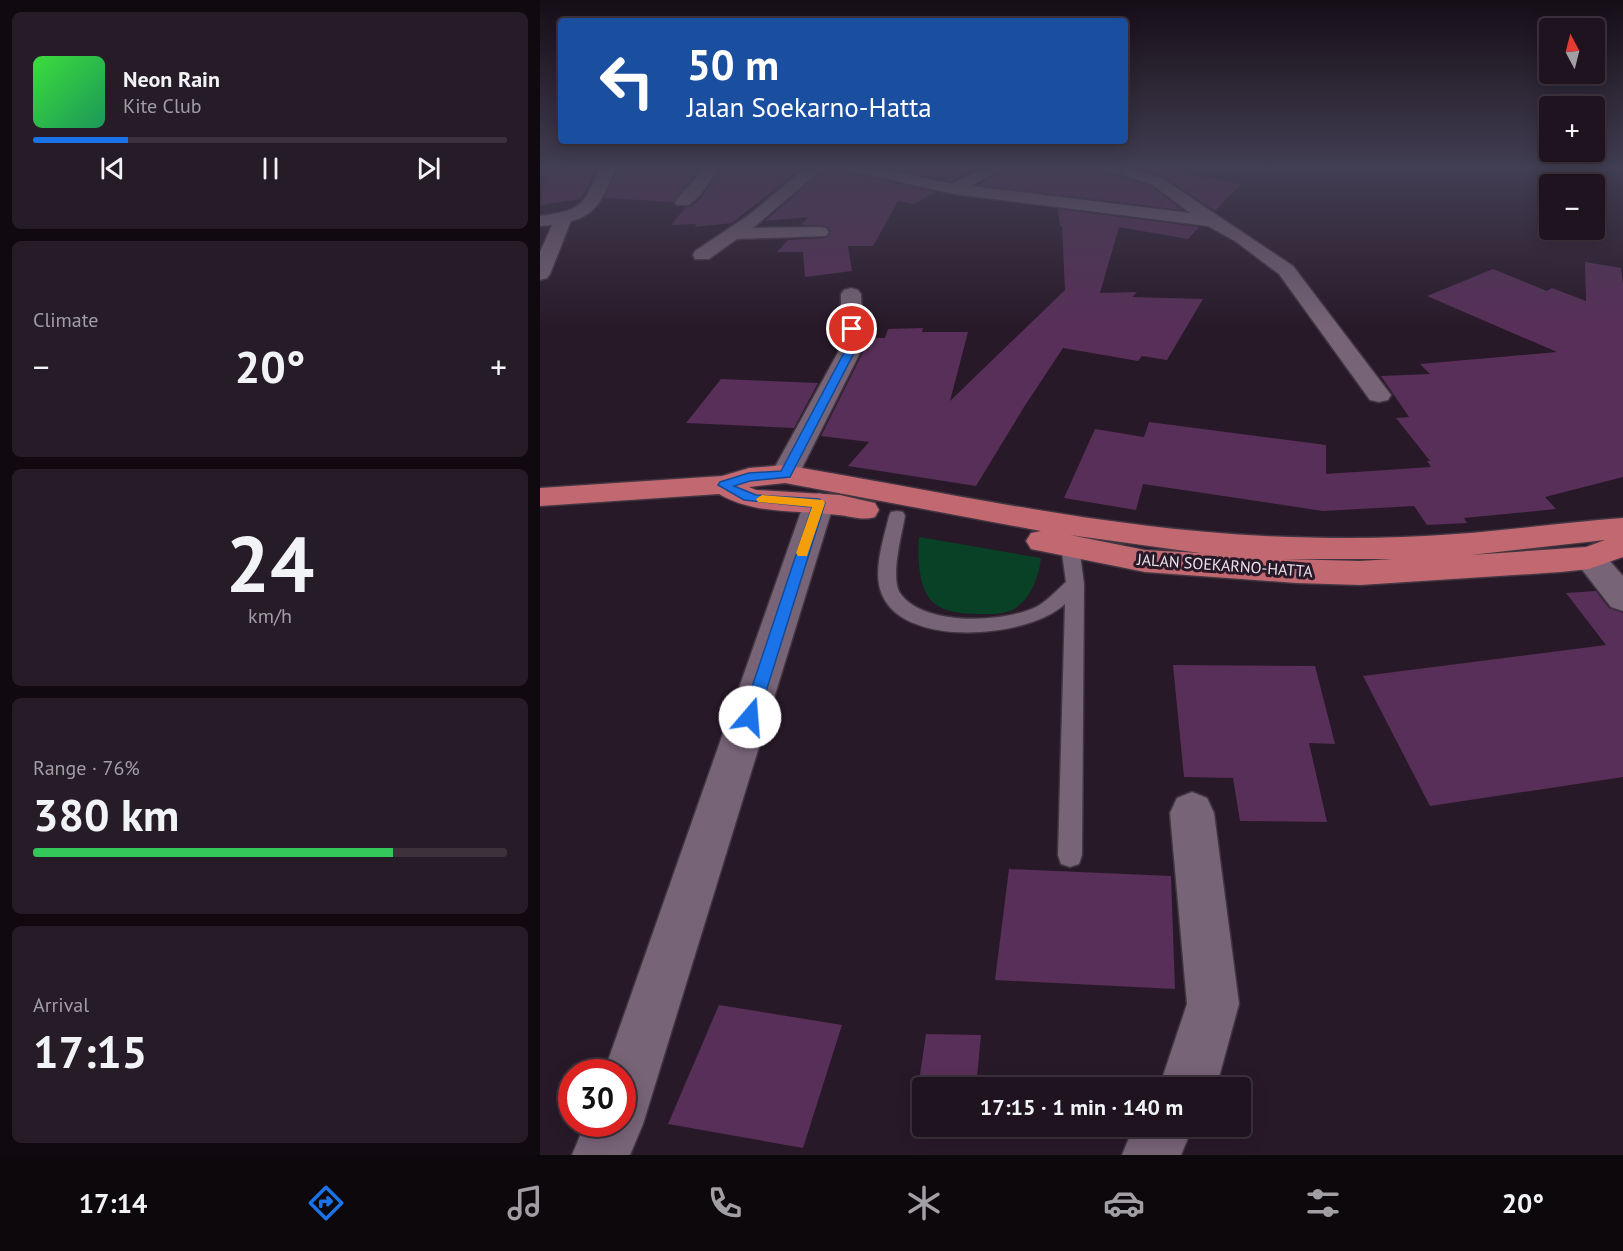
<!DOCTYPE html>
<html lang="en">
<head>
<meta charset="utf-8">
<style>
  body { margin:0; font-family:"PT Sans",sans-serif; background:#261c27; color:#f1f3f6; height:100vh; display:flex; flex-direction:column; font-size:22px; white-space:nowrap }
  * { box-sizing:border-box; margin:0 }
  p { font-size:20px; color:#a19ea4 }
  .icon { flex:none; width:33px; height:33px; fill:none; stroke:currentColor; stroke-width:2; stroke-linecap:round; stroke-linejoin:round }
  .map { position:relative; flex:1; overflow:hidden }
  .sheet { display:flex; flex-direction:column; gap:12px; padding:12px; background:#100a10; width:540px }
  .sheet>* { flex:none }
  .top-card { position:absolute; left:18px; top:18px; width:570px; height:126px; border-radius:6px; box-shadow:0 3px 15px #0003,0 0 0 2px #3c323c; background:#1a4fa0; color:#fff; overflow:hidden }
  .needle { width:39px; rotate:353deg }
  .buttons { position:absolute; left:999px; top:18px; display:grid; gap:12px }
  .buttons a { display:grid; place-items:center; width:66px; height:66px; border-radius:6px; background:#1e131e; box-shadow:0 3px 15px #0003,0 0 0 2px #3c323c; font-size:30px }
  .speed { position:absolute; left:18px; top:1059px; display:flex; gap:12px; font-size:30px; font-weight:700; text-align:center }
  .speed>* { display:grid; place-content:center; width:78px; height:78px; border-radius:50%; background:#1e131e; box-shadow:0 3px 15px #0003,0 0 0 2px #3c323c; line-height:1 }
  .speed .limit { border:9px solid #d22; background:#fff; color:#111 }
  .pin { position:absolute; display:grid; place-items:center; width:51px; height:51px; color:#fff; margin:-26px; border:3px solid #fff; border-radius:50%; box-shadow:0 2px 6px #0007 }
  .me { position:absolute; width:66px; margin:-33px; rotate:18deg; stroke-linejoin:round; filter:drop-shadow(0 0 4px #0008) }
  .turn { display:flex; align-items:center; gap:21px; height:126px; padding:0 30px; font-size:27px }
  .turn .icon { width:78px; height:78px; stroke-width:2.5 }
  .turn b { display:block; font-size:42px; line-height:51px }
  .big { font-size:45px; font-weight:800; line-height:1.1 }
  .sheet .tile { flex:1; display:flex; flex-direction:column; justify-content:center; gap:9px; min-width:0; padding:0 21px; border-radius:9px; background:#261c27 }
  .sheet .dial { align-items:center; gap:0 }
  .dial b { font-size:78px; line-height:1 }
  .song { display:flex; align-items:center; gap:18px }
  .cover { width:72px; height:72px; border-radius:9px; background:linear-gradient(135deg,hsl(120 70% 55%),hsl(150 70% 35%)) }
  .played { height:6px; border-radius:3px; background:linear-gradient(90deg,#1a73e8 20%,#3c323c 20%) }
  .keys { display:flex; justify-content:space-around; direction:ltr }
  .heat { display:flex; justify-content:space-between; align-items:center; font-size:33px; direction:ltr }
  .charge { height:9px; border-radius:4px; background:linear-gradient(90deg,#34c759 76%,#3c323c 0) }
  .trip { position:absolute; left:372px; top:1077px; width:339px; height:60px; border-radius:6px; background:#1e131e; box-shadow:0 3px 15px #0003,0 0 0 2px #3c323c; font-weight:800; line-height:60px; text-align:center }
  .menu { display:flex; height:96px; justify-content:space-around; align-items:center; background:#0c080c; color:#a19ea4 }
  .menu .icon { width:42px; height:42px }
  .menu .active { color:#1a73e8 }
  .menu b { font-size:27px; color:#f1f3f6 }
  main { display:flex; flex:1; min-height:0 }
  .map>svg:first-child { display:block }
  .green { fill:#084125 }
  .building { fill:#582f58 }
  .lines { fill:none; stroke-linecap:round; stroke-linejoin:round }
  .service-casing { stroke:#413541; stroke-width:3 }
  .minor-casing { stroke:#413541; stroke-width:3 }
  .trunk-casing { stroke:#413541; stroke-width:3 }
  .service { fill:#776477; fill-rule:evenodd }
  .minor { fill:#776477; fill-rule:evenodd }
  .trunk { fill:#c26870; fill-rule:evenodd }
  .route { fill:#1a73e8; stroke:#114b97; stroke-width:1.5 }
  .slow { fill:#f59e0b }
  .labels { text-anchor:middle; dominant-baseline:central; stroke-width:6; stroke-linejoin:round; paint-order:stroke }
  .street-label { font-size:16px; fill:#ece1eb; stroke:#281928 }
</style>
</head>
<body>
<main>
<section class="sheet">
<div class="tile">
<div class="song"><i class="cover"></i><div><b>Neon Rain</b><p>Kite Club</p></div></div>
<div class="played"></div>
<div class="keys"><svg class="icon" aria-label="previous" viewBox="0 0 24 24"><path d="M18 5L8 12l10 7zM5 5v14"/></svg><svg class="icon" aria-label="pause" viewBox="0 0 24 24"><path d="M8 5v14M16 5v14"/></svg><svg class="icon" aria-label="next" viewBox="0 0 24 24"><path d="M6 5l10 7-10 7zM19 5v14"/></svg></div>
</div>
<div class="tile"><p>Climate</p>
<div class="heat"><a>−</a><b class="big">20°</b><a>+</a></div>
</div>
<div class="tile dial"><b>24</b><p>km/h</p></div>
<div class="tile"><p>Range · 76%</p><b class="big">380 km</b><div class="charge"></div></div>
<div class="tile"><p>Arrival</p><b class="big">17:15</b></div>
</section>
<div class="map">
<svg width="1083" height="1155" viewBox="0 0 1083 1155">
  <rect width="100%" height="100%" fill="#281928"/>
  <!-- green -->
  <path class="green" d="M 379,537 L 501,558 C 499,576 491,599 474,609 C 464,615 448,614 437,614 C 399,613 383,605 379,565 C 378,555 378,547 379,537 Z"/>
  <!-- building -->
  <path class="building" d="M 7,167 L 58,167 L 41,199 L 0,205 Z
    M 78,167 L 161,167 L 133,202 L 64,198 Z
    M 181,167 L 263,167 L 192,223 L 155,227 L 156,224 L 131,225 L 146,207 L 151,207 L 162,197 Z
    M 286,167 L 301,167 L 310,173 L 395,192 L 374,204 L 358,201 L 333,246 L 308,246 L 312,271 L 265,277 L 263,252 L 237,252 L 248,240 L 286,238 L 291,231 L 286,226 L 261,225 L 269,217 L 225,221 Z
    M 347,167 L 439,167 L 412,182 Z
    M 466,167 L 564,167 L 567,172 L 612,187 L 642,210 L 438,185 Z
    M 597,167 L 621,167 L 700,185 L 675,211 L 624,177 Z
    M 518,209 L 659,227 L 648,239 L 579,227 L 560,293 L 597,292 L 592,297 L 663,299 L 627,360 L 602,356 L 598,361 L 523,348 L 484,407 L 436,486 L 308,466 L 329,442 L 281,436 L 325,348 L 325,338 L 345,338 L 348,329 L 383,328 L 382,332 L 428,332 L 410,401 L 525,290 L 522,226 L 520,226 Z
    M 1045,262 L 1081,268 L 1083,284 L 1083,477 L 1005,497 L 1016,509 L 924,518 L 927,523 L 887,525 L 874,506 L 783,511 L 603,484 L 596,510 L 524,498 L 555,429 L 604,437 L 609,422 L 786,445 L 786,474 L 891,467 L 887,461 L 890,461 L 856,418 L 869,417 L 841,376 L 890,374 L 880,364 L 1017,352 L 887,296 L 953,269 L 1007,291 L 1012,288 L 1046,301 Z
    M 181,379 L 278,383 L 254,428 L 146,423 Z
    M 1056,591 L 1069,608 L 1083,613 L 1083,777 L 890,806 L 823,676 L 1066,645 L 1026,593 Z
    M 633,665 L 775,666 L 795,744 L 769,743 L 787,822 L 700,821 L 693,778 L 644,777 Z
    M 469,869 L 631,876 L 635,989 L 455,980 Z
    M 179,1005 L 302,1025 L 263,1148 L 128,1124 Z
    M 386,1034 L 441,1035 L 436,1088 L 378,1088 Z"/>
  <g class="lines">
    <defs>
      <path id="service" d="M 357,511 L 363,512 L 365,516 C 362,534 350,577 360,593 C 383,627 466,623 498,606 C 508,600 517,590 526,582 L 521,546 L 524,542 L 536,542 L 539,546 L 544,584 L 542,855 L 539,864 L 530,867 L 521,864 L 518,855 L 525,604 C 488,639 357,650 340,589 C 334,566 344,538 349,516 L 351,512 Z"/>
      <path id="minor" d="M 61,167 L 76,167 C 65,192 60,214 31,221 L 10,274 L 7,278 L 0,280 L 0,252 L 12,225 L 0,226 L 0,216 C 44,210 42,206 61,167 Z
        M 164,167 L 179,167 L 160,195 L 149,205 L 137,205 L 135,202 C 144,190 155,180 164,167 Z
        M 267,167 L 284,167 L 213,228 L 280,227 L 286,228 L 289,232 L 286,236 L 197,239 L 169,259 L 155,259 L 153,255 L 155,251 L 209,215 Z
        M 303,167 L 334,167 L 412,184 L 445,167 L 464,167 L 431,186 L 650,213 L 613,185 L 568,170 L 566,167 L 589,167 L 623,179 L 753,266 L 851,395 L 848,400 L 839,402 L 830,400 L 739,274 L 695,241 L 668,226 L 414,194 L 310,171 Z
        M 311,288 L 318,290 L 321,294 L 323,347 L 259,474 L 255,480 L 245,483 L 235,480 L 231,474 L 301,347 L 301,294 L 304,290 Z
        M 279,493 L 290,496 L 294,503 L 103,1124 L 90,1155 L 32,1155 L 45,1124 L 82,1124 L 82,1072 L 64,1072 L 264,503 L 268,496 Z
        M 1049,547 L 1060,550 L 1083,576 L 1083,611 L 1071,607 L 1033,558 L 1038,550 Z
        M 652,792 L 667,798 L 674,813 L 699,1004 L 676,1088 L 619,1088 L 647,1004 L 630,813 L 637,798 Z
        M 594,1126 L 653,1126 L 641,1155 L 582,1155 Z"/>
      <path id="trunk" d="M 245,465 C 404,492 563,528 725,536 C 789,539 853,539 916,534 C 972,530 1027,522 1083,518 L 1083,557 L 1049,569 L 1021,572 L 820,585 L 756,583 L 605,572 L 491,549 L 486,541 L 491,533 L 501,531 L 245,483 L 209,487 L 216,490 L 300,495 L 335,503 L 339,510 L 335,517 C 321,521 311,516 298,515 C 258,510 215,515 179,494 L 0,506 L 0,488 L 182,476 L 209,468 ZM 530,535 L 660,553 L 605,550 ZM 1065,540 L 1046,547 L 931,555 ZM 744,559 L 853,559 L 820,561 Z"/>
    </defs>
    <!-- service casing -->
    <use href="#service" class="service-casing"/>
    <!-- minor casing -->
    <use href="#minor" class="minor-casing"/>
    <!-- trunk casing -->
    <use href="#trunk" class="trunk-casing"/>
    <!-- service -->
    <use href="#service" class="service"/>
    <!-- minor -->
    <use href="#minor" class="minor"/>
    <!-- trunk -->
    <use href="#trunk" class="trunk"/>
  </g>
  <!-- sky -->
  <linearGradient id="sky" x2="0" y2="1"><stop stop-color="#160e16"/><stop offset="0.51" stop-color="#423e53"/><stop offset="1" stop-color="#423e53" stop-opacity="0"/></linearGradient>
  <rect width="1083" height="329" fill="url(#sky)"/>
  <!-- route -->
  <path class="route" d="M 309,327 L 316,329 L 317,347 L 250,477 L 210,481 L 194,486 L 216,495 L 279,499 L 285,503 L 218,717 L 215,721 L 210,723 L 204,721 L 202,717 L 272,507 L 204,500 L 178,485 L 180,482 L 209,473 L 241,471 L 307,347 Z"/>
  <!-- slow -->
  <path class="slow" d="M 222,495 L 283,500 L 285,503 L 267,556 L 258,556 L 256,553 L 272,507 L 218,502 L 216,499 Z"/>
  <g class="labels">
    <!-- street labels -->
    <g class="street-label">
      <text transform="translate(685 565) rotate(4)">JALAN SOEKARNO-HATTA</text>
    </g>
  </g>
</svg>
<div class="buttons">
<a><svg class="needle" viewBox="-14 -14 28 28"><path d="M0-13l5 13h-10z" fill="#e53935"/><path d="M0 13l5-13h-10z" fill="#a19ea4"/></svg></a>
<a>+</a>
<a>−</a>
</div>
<div class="speed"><div class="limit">30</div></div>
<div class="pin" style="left:312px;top:329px;background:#d93025"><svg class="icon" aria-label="arrive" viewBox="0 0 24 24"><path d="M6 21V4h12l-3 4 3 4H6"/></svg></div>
<svg class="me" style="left:210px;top:717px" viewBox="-20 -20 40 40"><circle r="19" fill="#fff"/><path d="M0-13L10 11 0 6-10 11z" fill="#1a73e8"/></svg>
<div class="trip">17:15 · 1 min · 140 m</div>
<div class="top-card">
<div class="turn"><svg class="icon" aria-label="left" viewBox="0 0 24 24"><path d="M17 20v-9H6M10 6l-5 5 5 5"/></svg><div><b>50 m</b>Jalan Soekarno-Hatta</div></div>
</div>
</div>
</main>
<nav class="menu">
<b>17:14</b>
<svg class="icon active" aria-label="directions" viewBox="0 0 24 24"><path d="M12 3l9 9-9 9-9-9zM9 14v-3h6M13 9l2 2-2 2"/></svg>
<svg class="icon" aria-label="music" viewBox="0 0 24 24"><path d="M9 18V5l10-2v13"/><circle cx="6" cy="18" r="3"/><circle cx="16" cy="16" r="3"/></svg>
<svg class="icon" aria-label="phone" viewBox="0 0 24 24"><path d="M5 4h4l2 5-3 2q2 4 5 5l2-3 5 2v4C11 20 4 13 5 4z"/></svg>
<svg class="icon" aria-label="climate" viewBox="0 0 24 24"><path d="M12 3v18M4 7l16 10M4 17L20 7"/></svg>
<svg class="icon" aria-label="car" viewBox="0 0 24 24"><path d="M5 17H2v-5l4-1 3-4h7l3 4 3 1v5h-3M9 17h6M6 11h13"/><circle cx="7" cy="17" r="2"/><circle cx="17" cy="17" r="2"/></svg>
<svg class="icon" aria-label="filters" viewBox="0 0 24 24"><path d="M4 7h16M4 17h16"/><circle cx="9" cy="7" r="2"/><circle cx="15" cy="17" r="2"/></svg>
<b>20°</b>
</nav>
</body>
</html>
